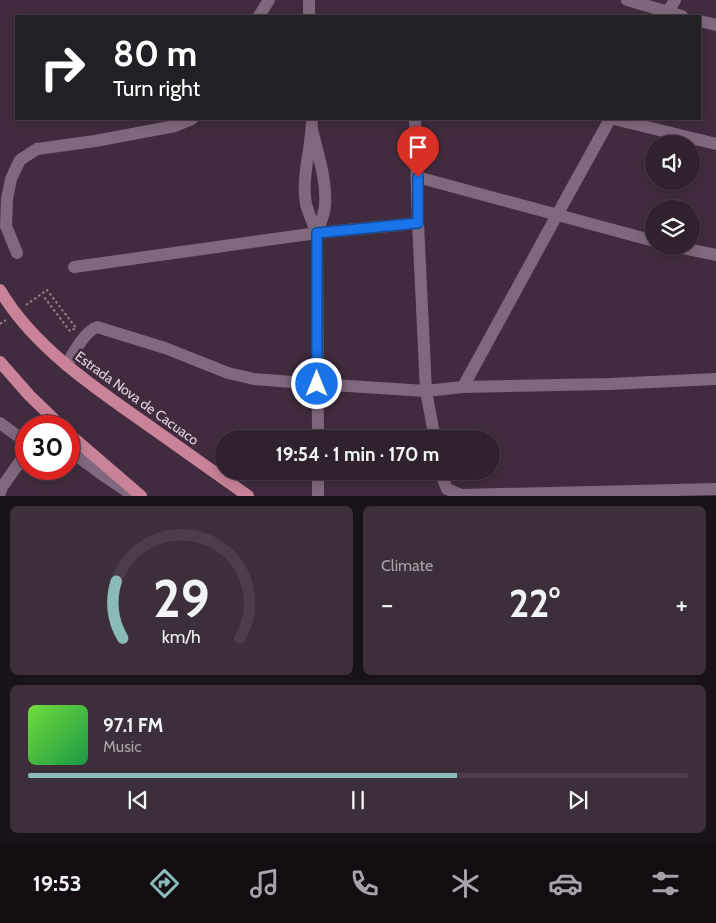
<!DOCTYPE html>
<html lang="en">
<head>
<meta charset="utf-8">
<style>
  body { margin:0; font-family:Cabin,sans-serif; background:#3c2e3a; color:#f1f3f6; height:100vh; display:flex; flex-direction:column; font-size:19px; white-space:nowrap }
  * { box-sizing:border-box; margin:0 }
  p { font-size:16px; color:#a8a3aa }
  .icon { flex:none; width:28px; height:28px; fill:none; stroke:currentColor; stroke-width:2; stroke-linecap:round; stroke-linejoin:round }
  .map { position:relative; height:496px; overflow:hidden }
  .drawer { display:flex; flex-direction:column; gap:10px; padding:10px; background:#1a1219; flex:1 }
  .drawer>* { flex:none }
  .hud { position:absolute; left:15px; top:15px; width:686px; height:105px; border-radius:0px; box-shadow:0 2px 12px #0003,0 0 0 1px #4b3e4a; background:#202124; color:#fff; overflow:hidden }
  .controls { position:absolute; left:645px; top:135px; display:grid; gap:10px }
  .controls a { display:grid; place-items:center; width:55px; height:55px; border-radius:50%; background:#30212e; box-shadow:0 2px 12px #0003,0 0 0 1px #4b3e4a; font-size:25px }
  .speed { position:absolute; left:15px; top:415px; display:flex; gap:10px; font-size:25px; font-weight:700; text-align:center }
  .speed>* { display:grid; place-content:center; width:65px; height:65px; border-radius:50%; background:#30212e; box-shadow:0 2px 12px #0003,0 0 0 1px #4b3e4a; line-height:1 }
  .speed .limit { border:8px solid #d22; background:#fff; color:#111 }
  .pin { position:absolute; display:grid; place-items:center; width:42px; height:42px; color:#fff; margin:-51px -21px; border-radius:50% 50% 50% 0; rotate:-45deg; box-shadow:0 0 5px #0007 }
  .pin .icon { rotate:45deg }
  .me { position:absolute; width:55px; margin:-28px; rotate:0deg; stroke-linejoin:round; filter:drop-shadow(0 0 4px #0008) }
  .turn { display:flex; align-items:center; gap:18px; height:105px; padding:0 15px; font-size:22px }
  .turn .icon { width:65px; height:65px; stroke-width:2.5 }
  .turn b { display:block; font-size:35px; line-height:42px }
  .big { font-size:38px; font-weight:700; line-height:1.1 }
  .drawer .widget { flex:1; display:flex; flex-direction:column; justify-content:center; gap:8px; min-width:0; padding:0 18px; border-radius:8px; background:#3c2e3a }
  .drawer .dial { align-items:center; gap:0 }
  .dial svg { height:130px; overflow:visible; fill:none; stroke:#4b3e4a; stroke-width:7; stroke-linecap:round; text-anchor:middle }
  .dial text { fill:#f1f3f6; stroke:none }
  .song { display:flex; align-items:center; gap:15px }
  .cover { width:60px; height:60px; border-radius:8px; background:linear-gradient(135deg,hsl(100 70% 55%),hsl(140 70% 35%)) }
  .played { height:5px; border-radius:2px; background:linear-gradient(90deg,#8bbbb9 65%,#4b3e4a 65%) }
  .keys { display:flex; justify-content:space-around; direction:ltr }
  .heat { display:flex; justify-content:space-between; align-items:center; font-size:28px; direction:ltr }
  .drawer .tiles { flex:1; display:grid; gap:10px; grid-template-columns:1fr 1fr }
  .widget:last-child { grid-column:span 2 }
  .trip { position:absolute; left:215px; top:430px; width:285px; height:50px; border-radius:25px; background:#30212e; box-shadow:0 2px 12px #0003,0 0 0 1px #4b3e4a; font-weight:700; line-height:50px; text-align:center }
  .dock { display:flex; height:80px; justify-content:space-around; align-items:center; background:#130d12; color:#a8a3aa }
  .dock .icon { width:35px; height:35px }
  .dock .on { color:#8bbbb9 }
  .dock b { font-size:22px; color:#f1f3f6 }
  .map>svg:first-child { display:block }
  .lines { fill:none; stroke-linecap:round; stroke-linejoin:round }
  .path { stroke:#91808f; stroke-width:2; stroke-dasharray:2.5 2.5; stroke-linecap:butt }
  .minor { stroke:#80697e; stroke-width:12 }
  .major { stroke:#c98298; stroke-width:12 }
  .route-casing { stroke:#114b97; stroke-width:12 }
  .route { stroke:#1a73e8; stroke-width:9 }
  .labels { text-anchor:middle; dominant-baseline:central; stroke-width:5; stroke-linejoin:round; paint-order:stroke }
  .street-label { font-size:14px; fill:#e1d4df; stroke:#402c3e }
</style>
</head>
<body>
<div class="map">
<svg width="716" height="496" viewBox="0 0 716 496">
  <rect width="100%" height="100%" fill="#402c3e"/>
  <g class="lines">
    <!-- path -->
    <path class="path" d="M 26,305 L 47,290 L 76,328 L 70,331 L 44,297
      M 0,324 L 6,320"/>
    <!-- minor -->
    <path class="minor" d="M 309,0 L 309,16
      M 627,0 L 682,16
      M 259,16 L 269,0
      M 665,16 L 675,0
      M 700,21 L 716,25
      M 312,119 C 312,147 301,175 306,204 C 308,213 313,223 317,233
      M 415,119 L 418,223 L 426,391 L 435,439
      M 614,119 L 716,144
      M 312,129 C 318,155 327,180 325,206 C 324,215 320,224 317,233 L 318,439
      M 417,177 L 654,241
      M 673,246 L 716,255
      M 17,253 L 6,226 L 7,199 L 11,179 L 20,160 L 37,149 L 95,141 L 175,126 L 192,119
      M 74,267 L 317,233 L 418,223
      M 66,365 C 74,353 84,332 97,327 L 165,348 L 228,373 L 254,379 L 317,384 L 426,391 L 463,387 L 609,384 L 716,379
      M 463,387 L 557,215 L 610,119
      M 0,423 L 26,442
      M 69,450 L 100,473 L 134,496
      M 318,471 L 318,496
      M 442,471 L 443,479 L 447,489 L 461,495 L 716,489
      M 0,493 L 2,487 L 26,453"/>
    <!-- major -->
    <path class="major" d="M 0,290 C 32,345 93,387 145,423 C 179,447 213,471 248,496
      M 0,362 L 29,395 L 61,426
      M 69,434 L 141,496"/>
  </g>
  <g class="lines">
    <defs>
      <path id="route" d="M 317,384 L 317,233 L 418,223 L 418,177"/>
    </defs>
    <!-- route casing -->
    <use href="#route" class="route-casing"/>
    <!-- route -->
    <use href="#route" class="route"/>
  </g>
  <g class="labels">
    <!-- street labels -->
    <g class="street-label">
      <text transform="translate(137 398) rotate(36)">Estrada Nova de Cacuaco</text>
    </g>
  </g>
</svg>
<div class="controls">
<a><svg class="icon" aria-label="sound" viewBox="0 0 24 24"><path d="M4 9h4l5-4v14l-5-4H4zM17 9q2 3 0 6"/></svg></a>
<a><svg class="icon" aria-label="layers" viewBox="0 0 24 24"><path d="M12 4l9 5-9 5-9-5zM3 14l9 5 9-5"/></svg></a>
</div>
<div class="speed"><div class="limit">30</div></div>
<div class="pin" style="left:418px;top:177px;background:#d93025"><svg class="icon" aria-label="arrive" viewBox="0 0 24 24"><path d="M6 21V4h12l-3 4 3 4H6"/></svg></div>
<svg class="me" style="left:317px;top:384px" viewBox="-20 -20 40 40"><circle r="17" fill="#1a73e8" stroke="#fff" stroke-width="3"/><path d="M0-11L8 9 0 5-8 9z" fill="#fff"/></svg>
<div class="trip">19:54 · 1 min · 170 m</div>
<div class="hud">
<div class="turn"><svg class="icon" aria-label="right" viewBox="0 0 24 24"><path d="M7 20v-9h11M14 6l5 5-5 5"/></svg><div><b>80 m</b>Turn right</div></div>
</div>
</div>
<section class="drawer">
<div class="tiles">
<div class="widget dial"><svg viewBox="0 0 100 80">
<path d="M14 69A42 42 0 1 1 86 69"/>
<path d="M14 69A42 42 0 0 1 10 34" stroke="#8bbbb9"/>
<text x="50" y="56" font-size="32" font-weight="700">29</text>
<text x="50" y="72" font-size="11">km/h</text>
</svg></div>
<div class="widget"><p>Climate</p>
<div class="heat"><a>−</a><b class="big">22°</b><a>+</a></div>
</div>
<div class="widget">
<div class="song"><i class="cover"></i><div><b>97.1 FM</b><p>Music</p></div></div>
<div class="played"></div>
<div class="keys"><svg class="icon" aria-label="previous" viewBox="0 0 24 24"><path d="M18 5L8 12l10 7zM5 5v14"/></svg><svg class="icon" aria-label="pause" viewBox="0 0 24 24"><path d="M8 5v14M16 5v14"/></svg><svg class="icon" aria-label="next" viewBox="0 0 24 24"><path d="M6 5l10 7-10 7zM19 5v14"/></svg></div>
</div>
</div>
</section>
<nav class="dock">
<b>19:53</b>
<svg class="icon on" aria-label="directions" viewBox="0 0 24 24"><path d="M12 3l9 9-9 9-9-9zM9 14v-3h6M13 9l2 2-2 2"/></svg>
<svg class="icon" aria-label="music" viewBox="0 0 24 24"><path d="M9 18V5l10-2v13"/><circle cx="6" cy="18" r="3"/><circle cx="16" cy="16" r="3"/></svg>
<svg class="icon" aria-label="phone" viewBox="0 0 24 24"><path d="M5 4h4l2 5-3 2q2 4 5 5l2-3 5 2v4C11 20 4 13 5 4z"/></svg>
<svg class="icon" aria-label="climate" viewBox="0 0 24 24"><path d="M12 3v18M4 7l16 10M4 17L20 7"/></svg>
<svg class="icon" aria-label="car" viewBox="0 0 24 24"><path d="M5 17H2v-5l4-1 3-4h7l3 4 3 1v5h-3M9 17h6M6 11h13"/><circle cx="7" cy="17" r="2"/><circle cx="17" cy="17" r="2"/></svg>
<svg class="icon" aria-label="filters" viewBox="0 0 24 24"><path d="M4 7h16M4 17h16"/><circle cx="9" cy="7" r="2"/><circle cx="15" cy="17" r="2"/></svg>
</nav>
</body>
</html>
